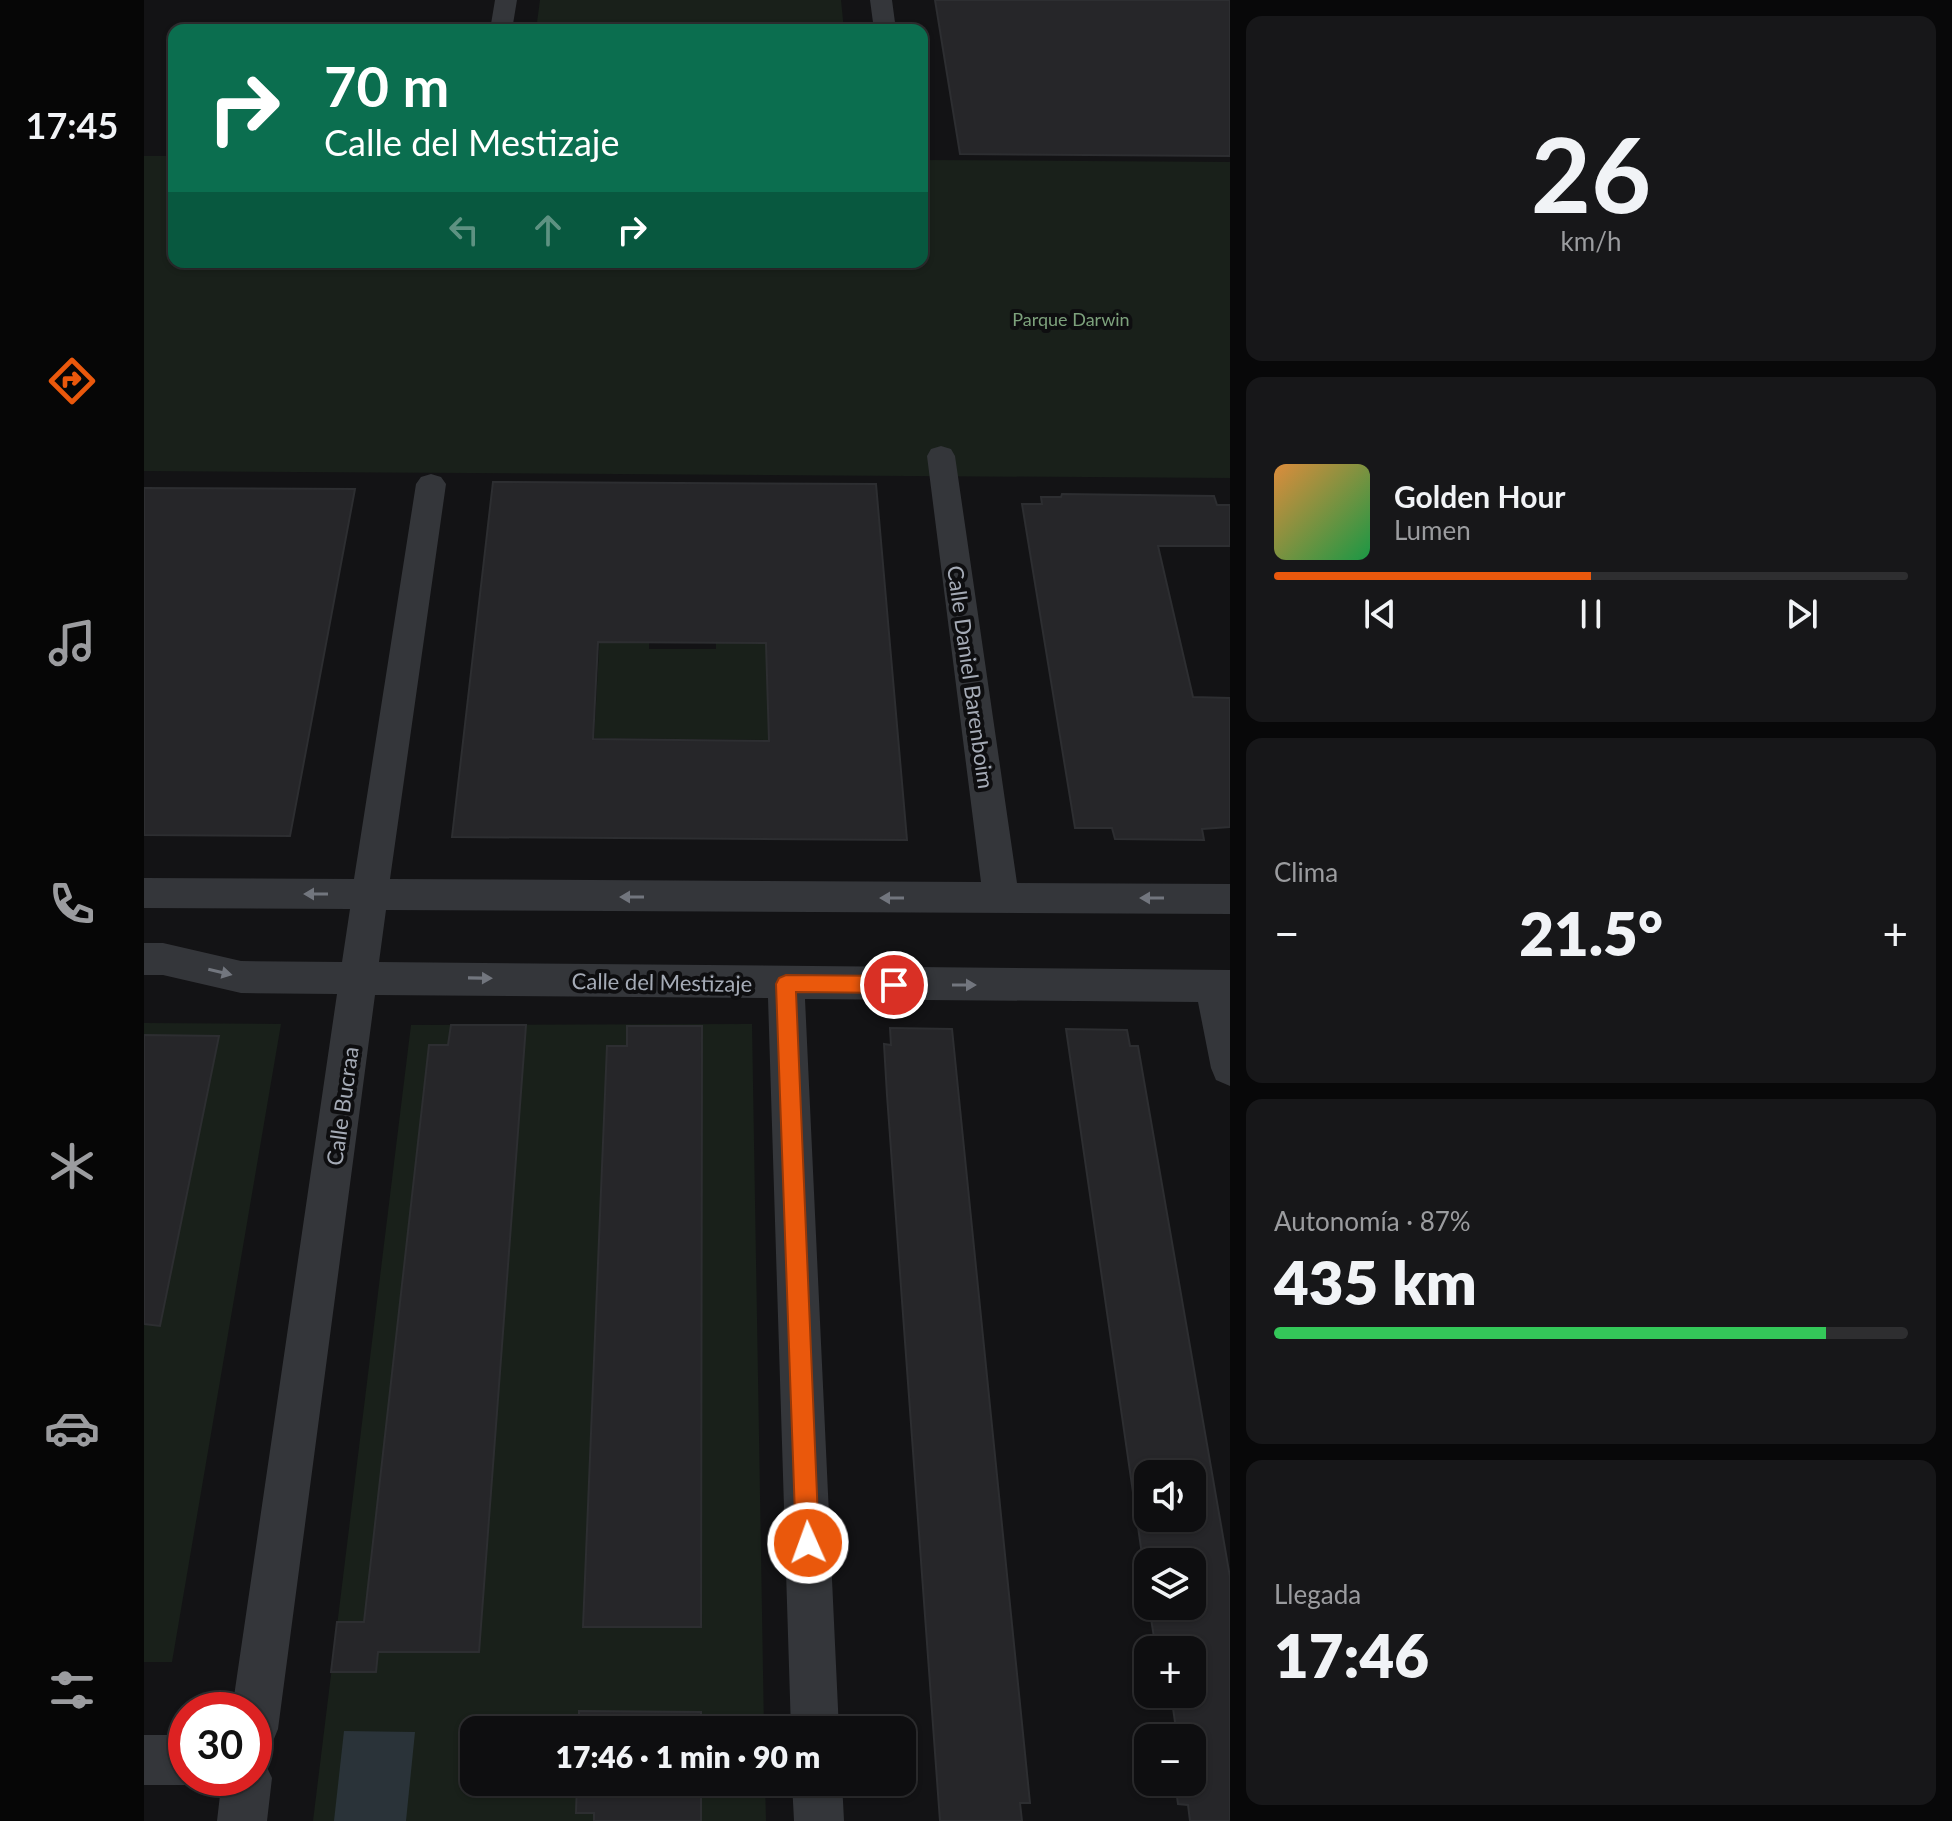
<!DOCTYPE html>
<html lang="es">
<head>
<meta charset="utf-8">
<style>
  body { margin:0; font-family:Lato,sans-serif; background:#171719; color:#f1f3f6; height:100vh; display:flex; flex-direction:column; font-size:30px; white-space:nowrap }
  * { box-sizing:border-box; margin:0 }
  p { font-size:26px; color:#9b9c9f }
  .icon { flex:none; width:44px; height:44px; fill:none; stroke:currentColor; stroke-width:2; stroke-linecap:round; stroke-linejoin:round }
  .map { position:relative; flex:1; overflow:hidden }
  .panel { display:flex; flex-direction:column; gap:16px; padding:16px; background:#080809; width:722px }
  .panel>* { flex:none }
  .banner { position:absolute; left:24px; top:24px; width:760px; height:244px; border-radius:16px; box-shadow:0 2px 6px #0004,0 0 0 2px #2e2e30; background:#0b6e4f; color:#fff; overflow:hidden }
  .controls { position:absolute; left:990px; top:1460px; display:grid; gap:16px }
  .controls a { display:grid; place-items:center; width:72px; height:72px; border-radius:16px; background:#0e0e10; box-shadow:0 2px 6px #0004,0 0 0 2px #2e2e30; font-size:40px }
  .speed { position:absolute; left:24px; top:1692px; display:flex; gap:16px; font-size:40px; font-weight:700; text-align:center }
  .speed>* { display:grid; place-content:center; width:104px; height:104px; border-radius:50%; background:#0e0e10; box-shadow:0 2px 6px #0004,0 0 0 2px #2e2e30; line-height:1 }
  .speed .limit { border:12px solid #d22; background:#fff; color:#111 }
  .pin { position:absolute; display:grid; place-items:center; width:68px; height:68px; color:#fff; margin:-34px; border:4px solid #fff; border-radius:50%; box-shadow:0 2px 8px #0007 }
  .me { position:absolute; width:88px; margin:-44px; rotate:358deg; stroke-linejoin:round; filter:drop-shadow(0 0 6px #0008) }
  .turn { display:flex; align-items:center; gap:28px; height:168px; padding:0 24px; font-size:36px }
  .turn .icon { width:104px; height:104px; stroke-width:2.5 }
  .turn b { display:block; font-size:56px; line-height:68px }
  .lanes { display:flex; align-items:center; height:76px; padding:0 24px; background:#0003; justify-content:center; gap:40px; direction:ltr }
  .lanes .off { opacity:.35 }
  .big { font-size:60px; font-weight:800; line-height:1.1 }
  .panel .card { flex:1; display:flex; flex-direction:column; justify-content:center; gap:12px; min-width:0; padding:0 28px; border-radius:16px; background:#171719 }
  .panel .dial { align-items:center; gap:0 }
  .dial b { font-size:104px; line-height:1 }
  .song { display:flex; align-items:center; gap:24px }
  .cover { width:96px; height:96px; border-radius:12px; background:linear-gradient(135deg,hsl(30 70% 55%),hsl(140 70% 35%)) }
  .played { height:8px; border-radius:4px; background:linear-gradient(90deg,#ea580c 50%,#2e2e30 50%) }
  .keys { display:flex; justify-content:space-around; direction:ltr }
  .heat { display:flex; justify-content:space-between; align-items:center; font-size:44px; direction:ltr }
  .charge { height:12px; border-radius:6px; background:linear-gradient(90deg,#34c759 87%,#2e2e30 0) }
  .trip { position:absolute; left:316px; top:1716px; width:456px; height:80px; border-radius:16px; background:#0e0e10; box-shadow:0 2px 6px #0004,0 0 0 2px #2e2e30; font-weight:800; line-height:80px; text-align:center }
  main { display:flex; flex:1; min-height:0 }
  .menu { display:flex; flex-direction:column; width:144px; justify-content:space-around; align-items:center; background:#060606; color:#9b9c9f }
  .menu .icon { width:56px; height:56px }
  .menu .on { color:#ea580c }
  .menu b { font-size:36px; color:#f1f3f6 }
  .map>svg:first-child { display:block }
  .green { fill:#19201a }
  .water { fill:#2a3339 }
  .building { fill:#262629; stroke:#2d2e31; stroke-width:2; fill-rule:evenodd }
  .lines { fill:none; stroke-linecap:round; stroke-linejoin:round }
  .minor { fill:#34363a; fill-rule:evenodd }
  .oneway { fill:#72767e }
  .route { fill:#ea580c; stroke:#983908; stroke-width:2 }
  .labels { text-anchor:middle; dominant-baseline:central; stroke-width:8; stroke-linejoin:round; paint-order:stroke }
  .far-park-label { font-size:18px; fill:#7da17c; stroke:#0e0e10 }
  .street-label { font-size:22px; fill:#a5abb6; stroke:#0e0e10 }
</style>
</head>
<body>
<main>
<nav class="menu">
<b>17:45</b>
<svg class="icon on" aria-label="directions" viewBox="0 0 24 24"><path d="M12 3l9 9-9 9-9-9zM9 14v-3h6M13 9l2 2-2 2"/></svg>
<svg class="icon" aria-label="music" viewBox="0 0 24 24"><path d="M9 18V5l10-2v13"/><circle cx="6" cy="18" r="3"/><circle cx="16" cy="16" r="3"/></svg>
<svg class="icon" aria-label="phone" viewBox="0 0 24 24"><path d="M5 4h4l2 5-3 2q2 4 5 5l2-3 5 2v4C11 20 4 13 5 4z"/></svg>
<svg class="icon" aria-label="climate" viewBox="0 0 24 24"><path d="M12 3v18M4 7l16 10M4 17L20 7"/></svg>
<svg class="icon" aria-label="car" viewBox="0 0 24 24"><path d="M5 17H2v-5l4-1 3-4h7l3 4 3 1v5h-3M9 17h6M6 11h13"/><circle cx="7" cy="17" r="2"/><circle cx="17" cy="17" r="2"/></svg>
<svg class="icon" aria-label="filters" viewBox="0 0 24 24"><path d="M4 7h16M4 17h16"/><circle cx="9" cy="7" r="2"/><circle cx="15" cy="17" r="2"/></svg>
</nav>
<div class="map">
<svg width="1086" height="1821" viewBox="0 0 1086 1821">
  <rect width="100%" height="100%" fill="#131315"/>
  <!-- green -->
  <path class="green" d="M 396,0 L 697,0 L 700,30 L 392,30 Z
    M 0,156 L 30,156 L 30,262 L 778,262 L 778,160 L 1086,162 L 1086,478 L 0,471 Z
    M 457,615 L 505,615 L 505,649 L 572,649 L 572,615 L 621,616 L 625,740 L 450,738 Z
    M 0,1023 L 137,1024 L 28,1662 L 0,1662 Z
    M 608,1024 L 620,1730 L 330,1730 L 330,1782 L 621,1782 L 622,1821 L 169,1821 L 267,1025 Z"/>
  <!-- water -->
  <path class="water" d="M 200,1731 L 271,1732 L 262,1821 L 190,1821 Z"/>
  <!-- building -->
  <path class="building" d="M 791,0 L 1086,0 L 1086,156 L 816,154 Z
    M 349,482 L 732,484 L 763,840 L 308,837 ZM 454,642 L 622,643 L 625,741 L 449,739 Z
    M 0,488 L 211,489 L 146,836 L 0,835 Z
    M 918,494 L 1070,496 L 1073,505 L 1086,505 L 1086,546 L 1014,546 L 1049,697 L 1086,698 L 1086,827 L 1058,829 L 1060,840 L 971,839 L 968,828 L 931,828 L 878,504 L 898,504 L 897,497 L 917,497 Z
    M 307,1025 L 382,1025 L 335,1652 L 234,1652 L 232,1672 L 187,1672 L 193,1622 L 220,1622 L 285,1045 L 304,1045 Z
    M 483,1026 L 558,1026 L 557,1627 L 439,1627 L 463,1046 L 483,1046 Z
    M 746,1028 L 808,1029 L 886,1803 L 876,1803 L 878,1821 L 796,1821 L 743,1095 L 740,1044 L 747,1045 Z
    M 922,1029 L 983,1030 L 986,1046 L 994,1046 L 1086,1577 L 1086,1821 L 1046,1821 L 1044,1805 L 1034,1804 L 1031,1782 L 1048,1782 L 1048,1738 L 1025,1738 L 1023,1729 L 1032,1729 L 1027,1694 L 1048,1694 L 1048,1650 L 1012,1650 L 1005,1606 L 1048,1606 L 1048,1562 L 1004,1562 L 1004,1596 ZM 1004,1474 L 1048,1474 L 1048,1518 L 1004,1518 Z
    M 0,1035 L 75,1036 L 16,1326 L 0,1324 Z
    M 435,1711 L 557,1712 L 557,1730 L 435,1730 Z
    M 433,1782 L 557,1782 L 557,1821 L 450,1821 L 450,1813 L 432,1813 Z"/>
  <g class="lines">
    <!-- minor -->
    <path class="minor" d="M 351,0 L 373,0 L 368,30 L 346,30 Z
      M 726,0 L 748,0 L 752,30 L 730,30 Z
      M 797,446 L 807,449 L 811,456 L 873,883 L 1086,884 L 1086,914 L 242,910 L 235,962 L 1086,970 L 1086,1086 L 1072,1080 L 1067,1068 L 1054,1002 L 661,999 L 695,1730 L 647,1730 L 624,998 L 231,995 L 134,1729 L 127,1746 L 110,1753 L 110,1710 L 88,1710 L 193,994 L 97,993 L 19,975 L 0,975 L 0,943 L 19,943 L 97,961 L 198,962 L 206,909 L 0,908 L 0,878 L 210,879 L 272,484 L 277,477 L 287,474 L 297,477 L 302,484 L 246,879 L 837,882 L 783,456 L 787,449 Z
      M 0,1735 L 42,1735 L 42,1778 L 58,1778 L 42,1785 L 0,1785 Z
      M 110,1756 L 120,1761 L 128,1778 L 123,1821 L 73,1821 L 78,1778 L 110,1778 Z
      M 648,1782 L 698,1782 L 700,1821 L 650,1821 Z"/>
  </g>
  <!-- one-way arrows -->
  <defs><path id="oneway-solid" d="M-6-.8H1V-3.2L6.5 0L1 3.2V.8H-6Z" transform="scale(2)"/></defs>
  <g class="oneway">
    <use href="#oneway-solid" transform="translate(172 894) rotate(-180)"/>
    <use href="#oneway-solid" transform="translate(488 897) rotate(-180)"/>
    <use href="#oneway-solid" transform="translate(748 898) rotate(-180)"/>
    <use href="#oneway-solid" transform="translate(1008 898) rotate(-180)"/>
    <use href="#oneway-solid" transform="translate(76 972) rotate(13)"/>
    <use href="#oneway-solid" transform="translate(336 978) rotate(1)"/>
    <use href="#oneway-solid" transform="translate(820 985)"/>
  </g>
  <!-- route -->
  <path class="route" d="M 642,975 L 750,976 L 757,979 L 760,985 L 757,990 L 750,993 L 652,992 L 675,1543 L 672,1552 L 664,1555 L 656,1552 L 652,1543 L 632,984 L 635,978 Z"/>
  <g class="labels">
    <!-- far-park labels -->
    <g class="far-park-label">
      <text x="927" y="319">Parque Darwin</text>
    </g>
    <!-- street labels -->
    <g class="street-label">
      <text transform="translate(827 677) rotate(82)">Calle Daniel Barenboim</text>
      <text transform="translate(518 982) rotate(1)">Calle del Mestizaje</text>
      <text transform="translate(198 1106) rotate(-82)">Calle Bucraa</text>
    </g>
  </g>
</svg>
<div class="controls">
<a><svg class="icon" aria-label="sound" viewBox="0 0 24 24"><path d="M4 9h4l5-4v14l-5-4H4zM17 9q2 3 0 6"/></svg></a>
<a><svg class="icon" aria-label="layers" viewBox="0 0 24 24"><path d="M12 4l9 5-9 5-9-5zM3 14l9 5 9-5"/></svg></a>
<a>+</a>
<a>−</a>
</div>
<div class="speed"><div class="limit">30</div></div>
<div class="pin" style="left:750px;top:985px;background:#d93025"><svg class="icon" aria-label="arrive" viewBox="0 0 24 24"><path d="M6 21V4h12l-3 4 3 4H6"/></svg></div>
<svg class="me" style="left:664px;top:1543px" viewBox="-20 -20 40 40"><circle r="17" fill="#ea580c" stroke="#fff" stroke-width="3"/><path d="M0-11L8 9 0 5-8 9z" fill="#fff"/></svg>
<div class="trip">17:46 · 1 min · 90 m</div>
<div class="banner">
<div class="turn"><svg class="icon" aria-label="right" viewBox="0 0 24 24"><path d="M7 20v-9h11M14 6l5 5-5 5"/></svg><div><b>70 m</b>Calle del Mestizaje</div></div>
<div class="lanes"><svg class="icon off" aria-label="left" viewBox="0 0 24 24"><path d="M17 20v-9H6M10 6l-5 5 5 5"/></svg><svg class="icon off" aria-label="ahead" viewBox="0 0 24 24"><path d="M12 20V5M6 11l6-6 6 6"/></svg><svg class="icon" aria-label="right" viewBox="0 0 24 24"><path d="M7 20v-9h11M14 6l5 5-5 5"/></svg></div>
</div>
</div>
<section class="panel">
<div class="card dial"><b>26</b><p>km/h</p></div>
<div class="card">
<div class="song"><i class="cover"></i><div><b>Golden Hour</b><p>Lumen</p></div></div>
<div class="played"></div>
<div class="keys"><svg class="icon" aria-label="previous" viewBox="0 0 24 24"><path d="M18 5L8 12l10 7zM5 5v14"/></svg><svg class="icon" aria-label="pause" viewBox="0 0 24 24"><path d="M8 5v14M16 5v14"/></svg><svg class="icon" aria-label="next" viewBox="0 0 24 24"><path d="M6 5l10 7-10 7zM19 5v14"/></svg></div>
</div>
<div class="card"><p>Clima</p>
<div class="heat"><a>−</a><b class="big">21.5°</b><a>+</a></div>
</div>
<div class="card"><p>Autonomía · 87%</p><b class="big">435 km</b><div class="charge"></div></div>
<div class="card"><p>Llegada</p><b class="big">17:46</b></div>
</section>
</main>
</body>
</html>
